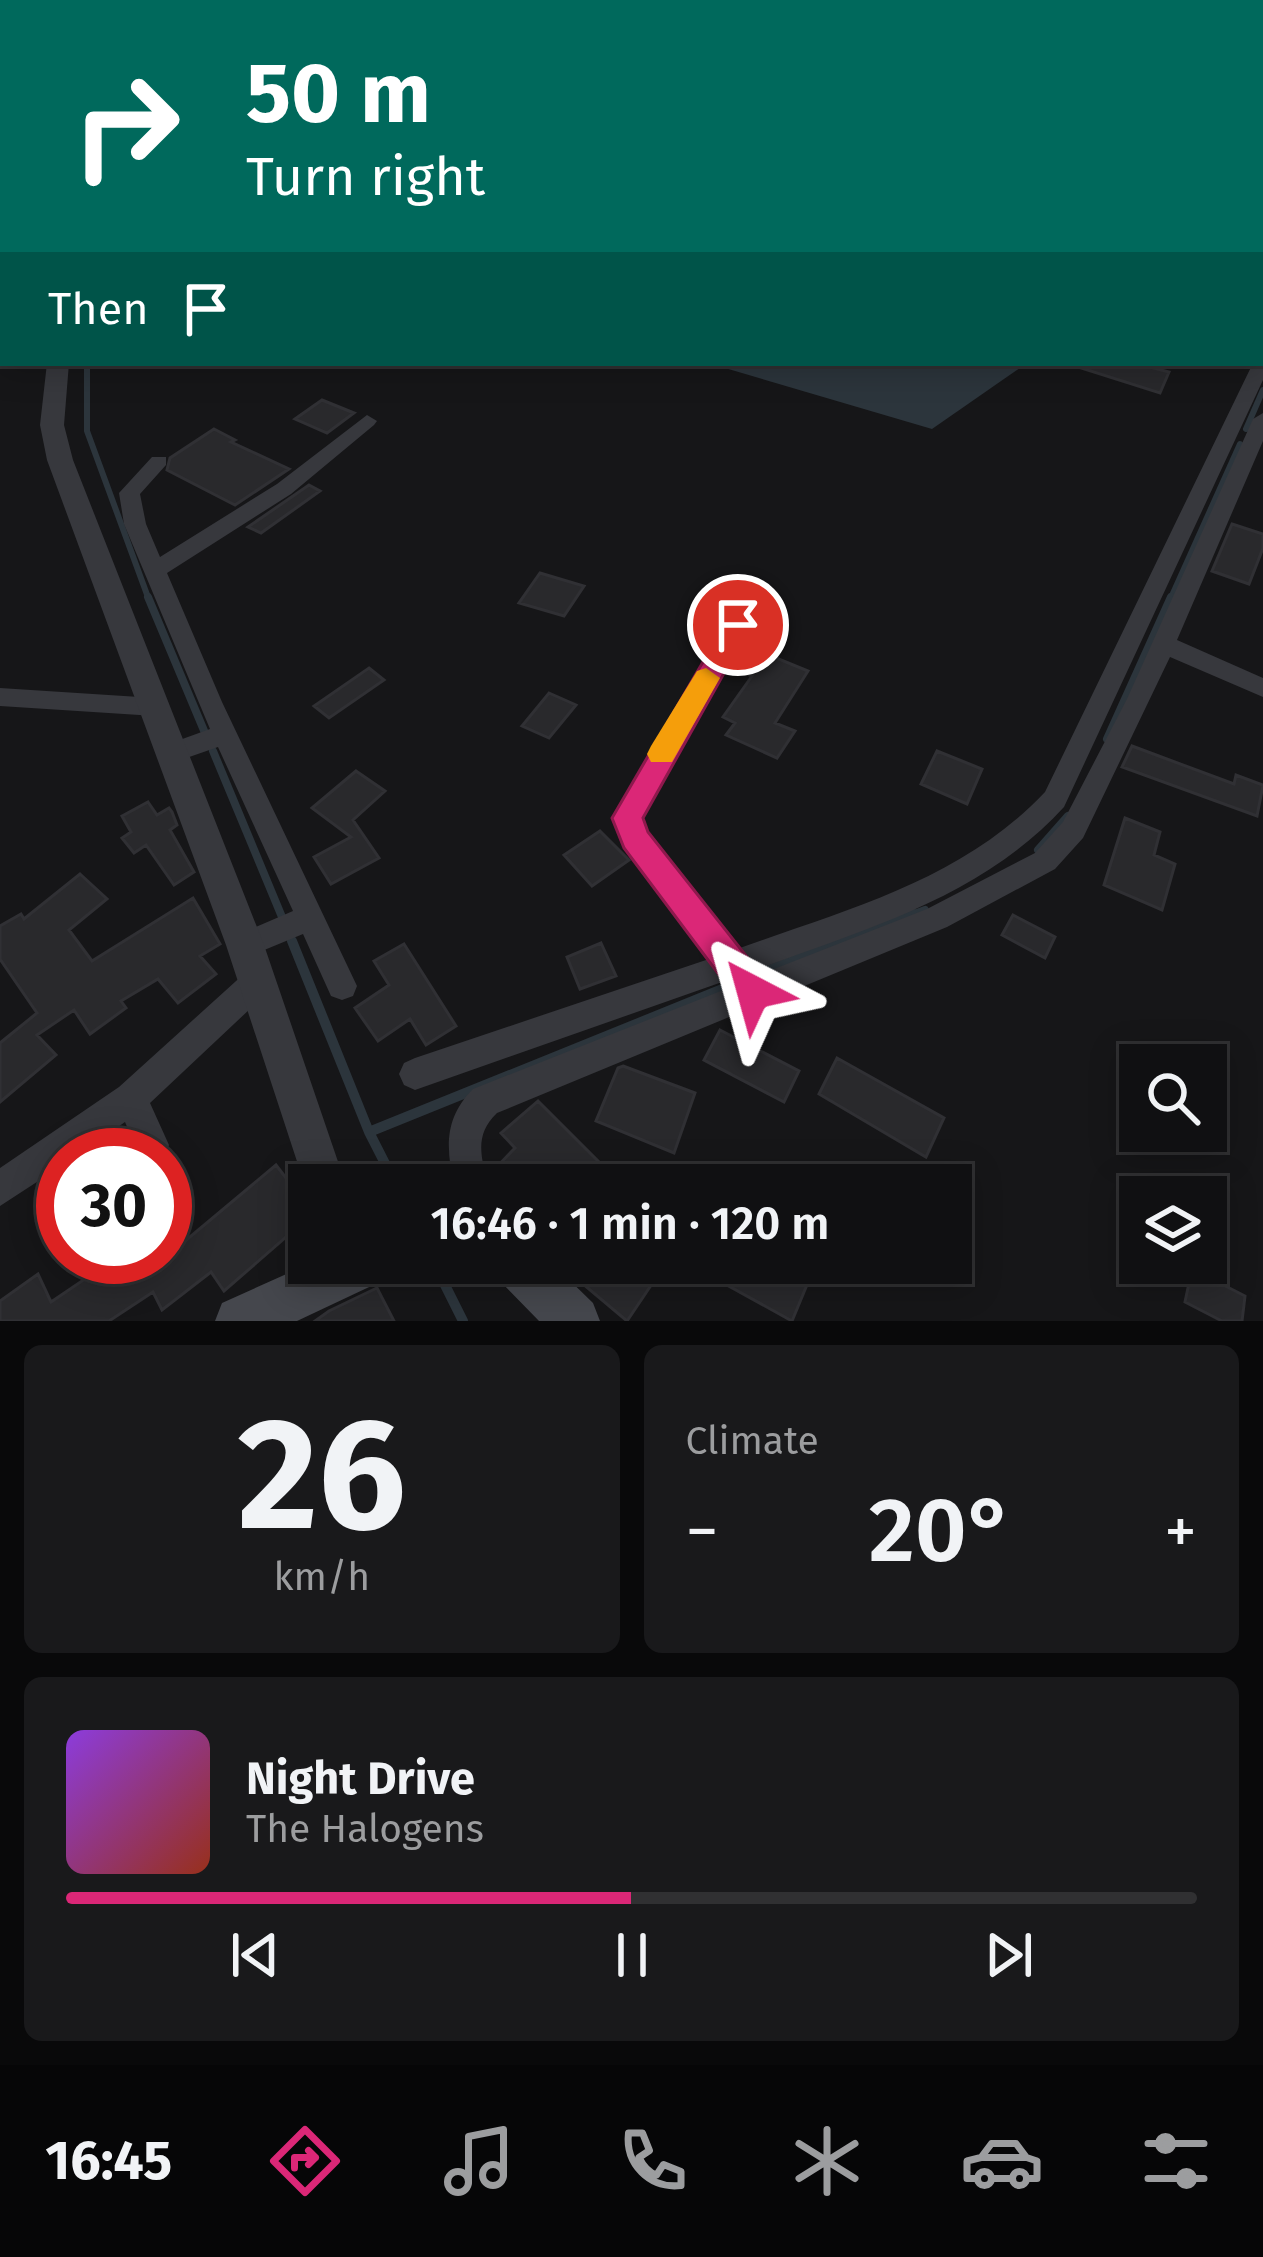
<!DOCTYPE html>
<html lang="en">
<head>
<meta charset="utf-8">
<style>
  body { margin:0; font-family:"Fira Sans",sans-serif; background:#19191b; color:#f1f3f6; height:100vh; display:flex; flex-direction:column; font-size:45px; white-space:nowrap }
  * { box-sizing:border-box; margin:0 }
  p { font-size:39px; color:#9c9d9f }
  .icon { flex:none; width:66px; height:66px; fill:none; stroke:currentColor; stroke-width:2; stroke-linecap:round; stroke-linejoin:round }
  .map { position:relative; height:1321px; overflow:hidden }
  .panel { display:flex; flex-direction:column; gap:24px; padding:24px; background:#09090a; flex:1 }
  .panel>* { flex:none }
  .top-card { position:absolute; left:0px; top:0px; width:1263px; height:366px; box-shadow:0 6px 30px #0003,0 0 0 3px #303032; background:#00695c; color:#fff; overflow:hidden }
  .controls { position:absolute; left:1119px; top:1044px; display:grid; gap:24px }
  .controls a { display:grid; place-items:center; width:108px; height:108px; border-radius:0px; background:#101012; box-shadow:0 6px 30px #0003,0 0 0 3px #303032; font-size:60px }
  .speed { position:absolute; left:36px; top:1128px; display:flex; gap:24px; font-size:60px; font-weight:700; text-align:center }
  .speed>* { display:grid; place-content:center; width:156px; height:156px; border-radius:50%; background:#101012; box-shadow:0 6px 30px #0003,0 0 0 3px #303032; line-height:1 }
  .speed .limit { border:18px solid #d22; background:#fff; color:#111 }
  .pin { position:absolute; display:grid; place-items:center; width:102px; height:102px; color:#fff; margin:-51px; border:6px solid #fff; border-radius:50%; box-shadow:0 3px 12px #0007 }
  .me { position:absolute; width:132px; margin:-66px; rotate:321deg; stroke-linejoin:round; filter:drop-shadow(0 0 9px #0008) }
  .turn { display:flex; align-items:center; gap:42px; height:252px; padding:0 48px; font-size:54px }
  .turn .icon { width:156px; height:156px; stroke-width:2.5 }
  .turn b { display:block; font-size:84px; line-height:102px }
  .then { display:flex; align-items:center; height:114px; padding:0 48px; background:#0003; gap:24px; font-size:45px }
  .big { font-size:90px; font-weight:600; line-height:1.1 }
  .panel .widget { flex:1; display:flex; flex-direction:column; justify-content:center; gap:18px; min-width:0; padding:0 42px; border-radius:18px; background:#19191b }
  .panel .dial { align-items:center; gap:0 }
  .dial b { font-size:156px; line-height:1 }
  .song { display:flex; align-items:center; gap:36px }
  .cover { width:144px; height:144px; border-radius:18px; background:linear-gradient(135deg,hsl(270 70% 55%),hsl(10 70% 35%)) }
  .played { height:12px; border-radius:6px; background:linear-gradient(90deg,#db2777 50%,#303032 50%) }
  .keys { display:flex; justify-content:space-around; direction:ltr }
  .heat { display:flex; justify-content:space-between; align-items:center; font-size:66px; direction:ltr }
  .panel .tiles { flex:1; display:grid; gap:24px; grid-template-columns:1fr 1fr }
  .widget:last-child { grid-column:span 2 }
  .trip { position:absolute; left:288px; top:1164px; width:684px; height:120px; border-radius:0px; background:#101012; box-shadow:0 6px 30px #0003,0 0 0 3px #303032; font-weight:600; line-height:120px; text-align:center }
  .tab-bar { display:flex; height:192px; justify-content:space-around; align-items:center; background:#060607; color:#9c9d9f }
  .tab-bar .icon { width:84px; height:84px }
  .tab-bar .selected { color:#db2777 }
  .tab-bar b { font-size:54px; color:#f1f3f6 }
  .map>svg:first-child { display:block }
  .water { fill:#2c353c }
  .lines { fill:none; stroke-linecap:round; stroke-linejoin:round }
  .stream-far3 { stroke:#2c353c; stroke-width:4.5 }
  .stream-far2 { stroke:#2c353c; stroke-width:6 }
  .stream-far1 { stroke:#2c353c; stroke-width:8 }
  .stream { stroke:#2c353c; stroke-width:10 }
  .building { fill:#29292c; stroke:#303034; stroke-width:3 }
  .minor { fill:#37383d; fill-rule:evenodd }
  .tertiary { fill:#37383d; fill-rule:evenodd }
  .secondary { fill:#45474d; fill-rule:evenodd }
  .route { fill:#db2777; stroke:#8e194d; stroke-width:3 }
  .slow { fill:#f59e0b }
</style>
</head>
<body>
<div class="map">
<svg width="1263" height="1321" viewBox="0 0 1263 1321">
  <rect width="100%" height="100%" fill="#161618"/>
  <!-- water -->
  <path class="water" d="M 708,363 L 1027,363 L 932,429 Z"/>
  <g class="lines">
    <!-- stream-far3 -->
    <path class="stream-far3" d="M 242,3 L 250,0"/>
    <!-- stream-far2 -->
    <path class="stream-far2" d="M 87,363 L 87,431 L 149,600
      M 1246,429 L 1263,390
      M 1170,600 L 1240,444"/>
    <!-- stream-far1 -->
    <path class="stream-far1" d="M 148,597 L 205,733
      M 1107,739 L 1171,597
      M 213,751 L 282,917
      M 1038,850 L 1068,816
      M 906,917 L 925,910"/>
    <!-- stream -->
    <path class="stream" d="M 292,941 L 369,1132 L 396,1185
      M 749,978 L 914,914
      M 369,1132 L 735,984
      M 434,1263 L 463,1321"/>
  </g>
  <!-- building -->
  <path class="building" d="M 1081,363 L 1135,363 L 1169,372 L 1160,393 L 1081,368 Z
    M 322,400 L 354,413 L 327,433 L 295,419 Z
    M 214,429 L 235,440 L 231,442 L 289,469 L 235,505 L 167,470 L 170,458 Z
    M 309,485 L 320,491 L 261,533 L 248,527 Z
    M 1232,524 L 1263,534 L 1263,548 L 1249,584 L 1212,571 Z
    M 540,573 L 584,586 L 564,616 L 519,603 Z
    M 752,648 L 808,671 L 775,723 L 795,731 L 777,758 L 726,735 L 735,723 L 723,717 L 752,676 L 737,670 Z
    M 369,668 L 384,680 L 329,718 L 314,706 Z
    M 549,693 L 576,705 L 549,738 L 522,726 Z
    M 1132,746 L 1234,784 L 1236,775 L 1263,785 L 1257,816 L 1122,767 Z
    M 937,751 L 982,769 L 967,804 L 921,784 Z
    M 356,771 L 385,791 L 353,820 L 379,858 L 331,884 L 314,857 L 351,837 L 312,808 Z
    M 148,802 L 157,815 L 169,808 L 172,812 L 177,825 L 170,830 L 194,872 L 174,885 L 146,845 L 134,853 L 122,838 L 131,832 L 122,816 Z
    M 1125,818 L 1160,832 L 1154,855 L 1175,864 L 1162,910 L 1104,885 Z
    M 600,831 L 629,860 L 592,886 L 564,855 Z
    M 80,874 L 107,899 L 69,930 L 92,961 L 193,898 L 220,944 L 200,956 L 216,974 L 178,1003 L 158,979 L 121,1001 L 126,1008 L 90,1034 L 74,1010 L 37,1035 L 56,1055 L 0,1102 L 0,1043 L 37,1013 L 0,959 L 0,926 L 21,914 L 24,919 Z
    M 1013,915 L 1055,937 L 1045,958 L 1002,935 Z
    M 601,943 L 616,976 L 580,989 L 567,957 Z
    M 404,944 L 456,1026 L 426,1045 L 410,1019 L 378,1041 L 355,1008 L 389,985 L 374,961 Z
    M 720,1030 L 799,1071 L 784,1102 L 704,1060 Z
    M 837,1058 L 944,1118 L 926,1157 L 819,1094 Z
    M 623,1066 L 695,1093 L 674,1153 L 596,1121 L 618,1068 Z
    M 538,1101 L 622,1185 L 492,1185 L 490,1174 L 515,1148 L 501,1133 Z
    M 276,1165 L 309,1208 L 309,1217 L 224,1291 L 211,1272 L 162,1310 L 153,1292 L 109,1321 L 0,1321 L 0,1301 L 38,1274 L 51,1302 L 85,1279 L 79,1263 L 88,1257 L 166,1257 Z
    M 558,1263 L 666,1263 L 627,1321 Z
    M 737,1263 L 816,1263 L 792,1321 L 727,1285 Z
    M 1192,1269 L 1245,1296 L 1242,1321 L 1222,1321 L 1185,1302 Z
    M 377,1288 L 394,1321 L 315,1321 L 329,1311 Z"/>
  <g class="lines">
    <!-- minor -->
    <path class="minor" d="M 1238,0 L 1248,0 L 1250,3 L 1238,3 Z
      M 1260,29 L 1263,29 L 1263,41 L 1260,40 Z
      M 1260,356 L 1263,356 L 1263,380 L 1064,807 C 981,898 865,929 753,971 L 754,977 L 927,909 L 1035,853 L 1063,822 L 1127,699 L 1253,419 L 1263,413 L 1263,441 L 1177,640 L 1263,678 L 1263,697 L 1170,657 L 1083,838 L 1055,869 L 947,927 L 497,1113 C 474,1135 481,1156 488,1185 L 454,1185 C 446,1148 444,1118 473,1089 L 731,987 L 725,981 L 415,1090 L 404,1085 L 399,1074 L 404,1063 L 415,1058 L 709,959 L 625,847 L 613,818 L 730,619 L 738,617 L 750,625 L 641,819 L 646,833 L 737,949 C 848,909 962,880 1045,792 L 1253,363 L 1260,363 Z
      M 367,415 L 377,421 L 374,425 L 291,494 L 167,573 L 222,702 L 357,986 L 353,996 L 342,1000 L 331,996 L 303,934 L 245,958 L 235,954 L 230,945 L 235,936 L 293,911 L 218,747 L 172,763 L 163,760 L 159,753 L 163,746 L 210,729 L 124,524 L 119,493 L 152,457 L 166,457 L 166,465 L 140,494 L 146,524 L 160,557 L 277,484 Z
      M 0,688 L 155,698 L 164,700 L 167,707 L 164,714 L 155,716 L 0,706 Z
      M 257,968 L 268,972 L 272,982 L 268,992 L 150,1103 L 169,1145 L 165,1155 L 139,1155 L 125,1122 L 78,1155 L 63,1155 L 63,1165 L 0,1206 L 0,1168 L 119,1087 L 246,972 Z"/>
    <!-- tertiary -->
    <path class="tertiary" d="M 219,0 L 240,0 L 217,3 Z
      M 47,363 L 69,363 L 64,425 L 73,460 L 264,945 L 346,1185 L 309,1185 L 309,1198 L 226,945 L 47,460 L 40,425 Z"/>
    <!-- secondary -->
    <path class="secondary" d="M 311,1263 L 392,1263 L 384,1280 L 297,1321 L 215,1321 L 222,1303 Z
      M 491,1263 L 552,1263 L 593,1303 L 600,1321 L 539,1321 L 499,1280 Z"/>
  </g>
  <!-- route -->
  <path class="route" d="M 738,616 L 751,625 L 643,818 L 648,832 L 766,981 L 771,992 L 766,1004 L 753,1009 L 741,1004 L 624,848 L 612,818 L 728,619 Z"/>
  <!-- slow -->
  <path class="slow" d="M 706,668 L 720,678 L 672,762 L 651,762 L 647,754 L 651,746 L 697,671 Z"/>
</svg>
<div class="controls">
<a><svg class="icon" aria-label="search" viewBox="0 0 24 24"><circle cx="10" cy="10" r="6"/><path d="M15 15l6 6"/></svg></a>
<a><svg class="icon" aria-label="layers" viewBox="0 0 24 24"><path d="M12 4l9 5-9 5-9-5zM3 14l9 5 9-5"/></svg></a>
</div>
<div class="speed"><div class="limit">30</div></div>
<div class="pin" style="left:738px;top:625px;background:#d93025"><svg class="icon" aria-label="arrive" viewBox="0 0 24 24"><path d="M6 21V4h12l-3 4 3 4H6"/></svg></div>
<svg class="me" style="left:753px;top:992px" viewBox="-20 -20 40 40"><path d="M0-17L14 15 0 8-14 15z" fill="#db2777" stroke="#fff" stroke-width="4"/></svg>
<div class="trip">16:46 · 1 min · 120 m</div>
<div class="top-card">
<div class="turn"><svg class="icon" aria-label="right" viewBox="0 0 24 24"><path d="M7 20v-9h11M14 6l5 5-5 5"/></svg><div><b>50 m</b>Turn right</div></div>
<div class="then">Then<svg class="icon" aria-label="arrive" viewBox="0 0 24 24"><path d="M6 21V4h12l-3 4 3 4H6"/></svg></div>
</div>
</div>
<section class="panel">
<div class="tiles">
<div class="widget dial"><b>26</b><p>km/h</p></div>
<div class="widget"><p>Climate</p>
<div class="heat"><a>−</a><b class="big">20°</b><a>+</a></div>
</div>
<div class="widget">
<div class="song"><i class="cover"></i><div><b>Night Drive</b><p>The Halogens</p></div></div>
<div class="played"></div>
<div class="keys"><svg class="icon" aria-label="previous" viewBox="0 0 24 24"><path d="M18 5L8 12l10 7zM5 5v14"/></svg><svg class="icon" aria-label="pause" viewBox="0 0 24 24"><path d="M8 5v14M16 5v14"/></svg><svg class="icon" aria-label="next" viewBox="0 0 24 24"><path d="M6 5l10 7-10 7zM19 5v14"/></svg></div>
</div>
</div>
</section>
<nav class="tab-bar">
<b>16:45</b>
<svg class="icon selected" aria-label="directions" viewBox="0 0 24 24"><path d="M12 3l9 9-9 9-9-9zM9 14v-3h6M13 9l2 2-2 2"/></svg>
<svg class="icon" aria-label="music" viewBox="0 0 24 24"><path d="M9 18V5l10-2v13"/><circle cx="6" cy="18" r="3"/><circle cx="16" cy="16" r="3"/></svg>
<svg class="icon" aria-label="phone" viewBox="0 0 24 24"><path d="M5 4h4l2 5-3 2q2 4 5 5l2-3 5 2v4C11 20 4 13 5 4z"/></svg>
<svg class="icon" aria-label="climate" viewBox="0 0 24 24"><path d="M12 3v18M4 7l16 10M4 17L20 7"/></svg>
<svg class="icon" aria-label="car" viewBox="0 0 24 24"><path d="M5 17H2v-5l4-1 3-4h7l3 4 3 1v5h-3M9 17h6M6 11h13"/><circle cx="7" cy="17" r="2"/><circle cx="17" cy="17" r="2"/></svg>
<svg class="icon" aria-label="filters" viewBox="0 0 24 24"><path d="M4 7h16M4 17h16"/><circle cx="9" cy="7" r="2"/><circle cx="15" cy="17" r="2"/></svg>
</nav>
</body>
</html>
